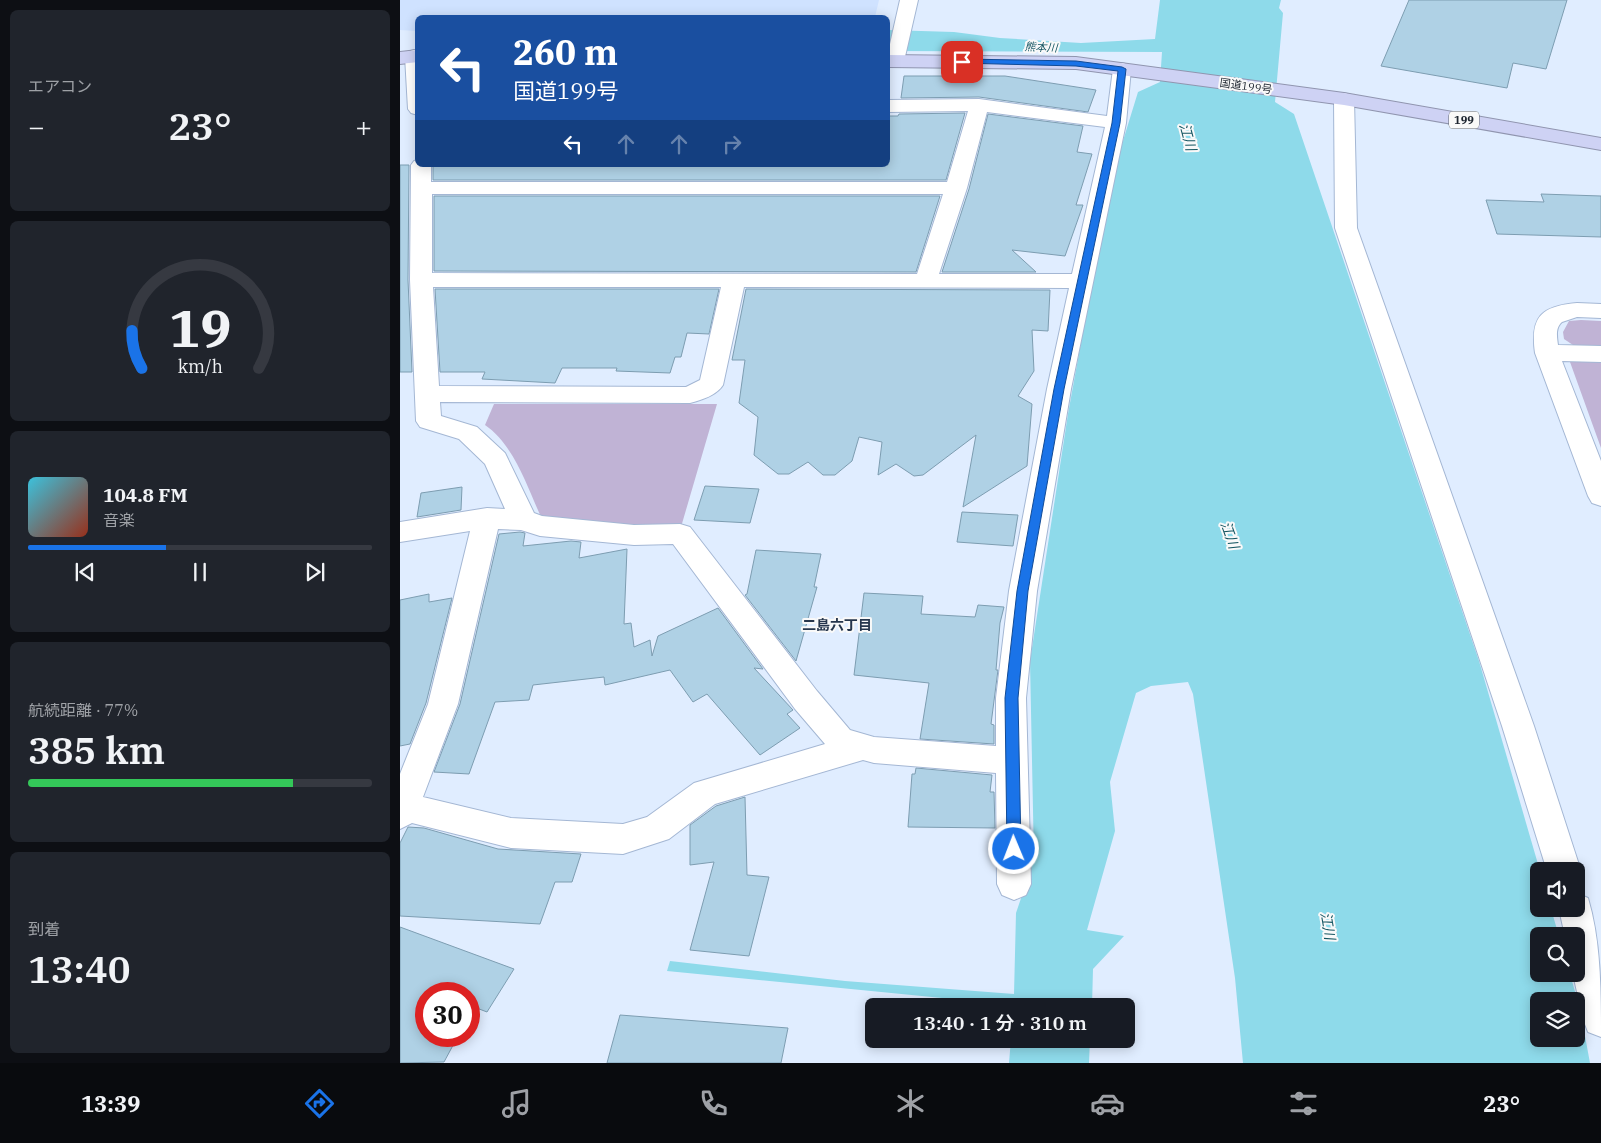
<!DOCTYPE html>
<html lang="ja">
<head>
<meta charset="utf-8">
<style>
  body { margin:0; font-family:"IBM Plex Serif","Noto Sans JP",serif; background:#20242c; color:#f1f3f6; height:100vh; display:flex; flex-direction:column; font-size:19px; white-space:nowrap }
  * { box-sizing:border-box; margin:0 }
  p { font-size:16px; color:#9ea1a6 }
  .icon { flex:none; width:28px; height:28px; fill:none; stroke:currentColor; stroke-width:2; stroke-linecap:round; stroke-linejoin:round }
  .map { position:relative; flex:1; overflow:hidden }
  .side { display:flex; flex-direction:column; gap:10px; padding:10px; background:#0d0f14; width:400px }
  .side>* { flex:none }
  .banner { position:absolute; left:15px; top:15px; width:475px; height:152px; border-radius:8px; box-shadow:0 2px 12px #0003; background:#1a4fa0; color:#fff; overflow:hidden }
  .tools { position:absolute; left:1130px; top:862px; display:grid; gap:10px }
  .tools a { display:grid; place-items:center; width:55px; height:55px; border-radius:8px; background:#171b24; box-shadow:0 2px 12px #0003; font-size:25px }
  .speed { position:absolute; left:15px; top:982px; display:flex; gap:10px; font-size:25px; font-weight:700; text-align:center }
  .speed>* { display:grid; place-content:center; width:65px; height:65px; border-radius:50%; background:#171b24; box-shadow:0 2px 12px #0003; line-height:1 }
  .speed .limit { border:8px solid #d22; background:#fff; color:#111 }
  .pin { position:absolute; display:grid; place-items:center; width:42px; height:42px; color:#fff; margin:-21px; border-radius:10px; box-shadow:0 2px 8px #0006 }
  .me { position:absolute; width:55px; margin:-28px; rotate:359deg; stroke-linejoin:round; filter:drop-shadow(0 0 4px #0008) }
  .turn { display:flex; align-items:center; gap:18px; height:105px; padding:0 15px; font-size:22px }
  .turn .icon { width:65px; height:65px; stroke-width:2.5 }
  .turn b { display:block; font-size:35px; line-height:42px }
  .lanes { display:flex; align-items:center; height:48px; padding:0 15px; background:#0003; justify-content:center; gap:25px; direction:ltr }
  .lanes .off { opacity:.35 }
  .big { font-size:38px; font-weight:600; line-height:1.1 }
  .side .card { flex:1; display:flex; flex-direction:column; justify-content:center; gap:8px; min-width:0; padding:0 18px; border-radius:8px; background:#20242c }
  .side .dial { align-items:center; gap:0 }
  .dial svg { height:130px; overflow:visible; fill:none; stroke:#363941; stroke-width:7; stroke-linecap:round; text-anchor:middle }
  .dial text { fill:#f1f3f6; stroke:none }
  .song { display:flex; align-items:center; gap:15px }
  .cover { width:60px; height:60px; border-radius:8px; background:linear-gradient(135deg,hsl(190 70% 55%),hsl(10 70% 35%)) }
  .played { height:5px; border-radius:2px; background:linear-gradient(90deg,#1a73e8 40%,#363941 40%) }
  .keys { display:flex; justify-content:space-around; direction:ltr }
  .heat { display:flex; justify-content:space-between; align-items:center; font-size:28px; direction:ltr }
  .charge { height:8px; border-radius:4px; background:linear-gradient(90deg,#34c759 77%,#363941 0) }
  .trip { position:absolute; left:465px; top:998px; width:270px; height:50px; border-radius:8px; background:#171b24; box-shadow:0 2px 12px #0003; font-weight:600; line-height:50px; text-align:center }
  .tab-bar { display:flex; height:80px; justify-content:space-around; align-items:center; background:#090b0e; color:#9ea1a6 }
  .tab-bar .icon { width:35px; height:35px }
  .tab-bar .active { color:#1a73e8 }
  .tab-bar b { font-size:22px; color:#f1f3f6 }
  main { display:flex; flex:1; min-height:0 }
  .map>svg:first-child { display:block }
  .built { fill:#cfe2ff }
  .green { fill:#c0b3d5 }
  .water { fill:#8edaea; fill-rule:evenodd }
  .building { fill:#afd1e5; stroke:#7d9db1 }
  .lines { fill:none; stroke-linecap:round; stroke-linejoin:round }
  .minor-casing { stroke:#a4b7d4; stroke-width:2 }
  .highway-casing { stroke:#9095af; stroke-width:2 }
  .minor { fill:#fff; fill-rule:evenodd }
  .highway { fill:#ced2f4; fill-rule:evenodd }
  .route { fill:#1a73e8; stroke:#114b97 }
  .labels { text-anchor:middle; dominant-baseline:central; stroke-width:4; stroke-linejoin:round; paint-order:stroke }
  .far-water-label { font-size:11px; font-style:italic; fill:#135561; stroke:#f9f9f9 }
  .far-street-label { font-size:11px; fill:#1d2530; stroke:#f9f9f9 }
  .shield { fill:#f9f9f9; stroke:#5f656c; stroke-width:1 }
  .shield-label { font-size:11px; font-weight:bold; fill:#1d2530 }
  .water-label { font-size:14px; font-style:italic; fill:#135561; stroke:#f9f9f9 }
  .neighbourhood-label { font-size:14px; font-weight:bold; fill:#26364d; stroke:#f9f9f9 }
</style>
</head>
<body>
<main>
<section class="side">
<div class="card"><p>エアコン</p>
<div class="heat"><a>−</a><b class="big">23°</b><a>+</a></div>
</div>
<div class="card dial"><svg viewBox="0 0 100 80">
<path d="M14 69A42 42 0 1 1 86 69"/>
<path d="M14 69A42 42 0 0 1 8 46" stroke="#1a73e8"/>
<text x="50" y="56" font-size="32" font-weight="700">19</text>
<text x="50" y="72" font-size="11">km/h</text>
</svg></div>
<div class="card">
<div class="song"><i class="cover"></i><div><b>104.8 FM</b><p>音楽</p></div></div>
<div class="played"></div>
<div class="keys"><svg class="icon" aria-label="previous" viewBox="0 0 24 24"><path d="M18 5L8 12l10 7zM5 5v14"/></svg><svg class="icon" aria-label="pause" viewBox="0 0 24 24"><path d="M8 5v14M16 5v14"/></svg><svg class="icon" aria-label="next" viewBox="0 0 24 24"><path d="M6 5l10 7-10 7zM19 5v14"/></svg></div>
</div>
<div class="card"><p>航続距離 · 77%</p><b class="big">385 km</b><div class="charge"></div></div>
<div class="card"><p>到着</p><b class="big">13:40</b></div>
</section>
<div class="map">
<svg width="1201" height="1063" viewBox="0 0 1201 1063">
  <rect width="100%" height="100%" fill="#e0edff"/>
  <!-- built -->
  <path class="built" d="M 0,0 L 479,0 L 475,17 L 18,18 L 17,31 L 0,30 Z"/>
  <!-- green -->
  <path class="green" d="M 1181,320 L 1201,321 L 1201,348 L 1173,345 L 1164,339 L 1163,332 L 1169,321 Z
    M 1179,358 L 1201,360 L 1201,448 L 1170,362 Z
    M 94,404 L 317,404 L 281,527 L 233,527 L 141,517 C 127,486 114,445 85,425 Z"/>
  <!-- water -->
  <path class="water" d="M 760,0 L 881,0 L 879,8 L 883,13 L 875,102 L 894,114 L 1079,661 L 1140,871 L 1139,909 L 1151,909 L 1159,936 L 1139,936 L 1139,974 L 1170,974 L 1180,1009 L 1190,1063 L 843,1063 L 835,978 L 793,694 L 788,682 L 751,686 L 736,693 L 710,782 L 715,831 L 687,930 L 724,936 L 693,969 L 692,1006 L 613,1006 L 613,1005 L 267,971 L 270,961 L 445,981 L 614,994 L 616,913 L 634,860 L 630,661 L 668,414 L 710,183 L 738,92 L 760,82 L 762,52 L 488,51 L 488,30 L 554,32 L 600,38 L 681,43 L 755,39 ZM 1139,1001 L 1176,1001 L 1176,1039 L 1139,1039 Z
    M 611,1039 L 690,1039 L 689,1063 L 609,1063 Z"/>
  <!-- building -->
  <path class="building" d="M 1009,0 L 1167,0 L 1146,69 L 1113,63 L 1107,88 L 981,66 Z
    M 504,76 L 605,76 L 696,90 L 688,112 L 579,97 L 501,98 Z
    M 565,113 L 546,180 L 33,180 L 33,165 L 488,165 L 488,116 L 498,116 L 499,114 Z
    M 588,114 L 683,126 L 677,152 L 692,154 L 676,205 L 683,205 L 665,256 L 612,250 L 636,272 L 542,272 L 569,189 Z
    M 0,165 L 9,165 L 8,280 L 12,372 L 0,372 Z
    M 1141,194 L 1201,196 L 1201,237 L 1097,234 L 1086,200 L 1144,202 Z
    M 34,196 L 540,196 L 516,272 L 34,271 Z
    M 35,289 L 319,289 L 309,334 L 287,333 L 281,357 L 275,357 L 270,373 L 216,371 L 217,368 L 162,368 L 155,383 L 82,379 L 85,372 L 40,372 Z
    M 346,289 L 650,290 L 648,331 L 632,330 L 634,371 L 618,396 L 632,404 L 627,466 L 563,507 L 576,435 L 523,475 L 514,476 L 496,464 L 478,475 L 482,442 L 459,437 L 452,461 L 435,475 L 423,475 L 408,462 L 389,474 L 378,474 L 354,455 L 358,417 L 339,403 L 345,360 L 332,360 Z
    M 305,486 L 359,489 L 350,523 L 294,520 Z
    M 62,487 L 61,510 L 17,517 L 21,493 Z
    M 562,512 L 618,515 L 613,546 L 557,542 Z
    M 120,532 L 125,533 L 123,546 L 171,541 L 181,542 L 179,558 L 227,549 L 224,624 L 231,623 L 234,647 L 250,640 L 252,656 L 258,636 L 318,608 L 363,669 L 354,668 L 393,710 L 387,714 L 400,728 L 360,755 L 307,694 L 293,702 L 270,670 L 205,685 L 204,677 L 133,685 L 129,700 L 95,702 L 69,774 L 34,772 L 60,704 L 99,534 Z
    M 356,550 L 421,554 L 414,587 L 417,587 L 396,661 L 345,595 L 347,594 Z
    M 464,593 L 523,596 L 521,614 L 575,617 L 578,605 L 604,607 L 600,623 L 596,670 L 598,670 L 591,724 L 594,725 L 594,744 L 520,739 L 529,683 L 454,675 Z
    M 29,594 L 29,602 L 52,598 L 26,703 L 10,744 L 0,746 L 0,600 Z
    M 516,768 L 592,775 L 590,792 L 594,792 L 595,828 L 508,827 L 512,774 L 515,774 Z
    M 345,797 L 347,875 L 369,877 L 349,956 L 290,950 L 314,862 L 290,865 L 290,825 L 316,806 Z
    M 8,827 L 24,828 L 98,849 L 181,854 L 172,882 L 155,882 L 140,924 L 0,916 L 0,843 Z
    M 0,927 L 114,969 L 87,1012 L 74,1007 L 69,1017 L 69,994 L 26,994 L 26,1036 L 58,1036 L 44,1062 L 0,1063 Z
    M 220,1015 L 388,1028 L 381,1063 L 207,1063 Z"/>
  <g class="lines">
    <defs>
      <path id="minor" d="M 500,0 L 518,0 L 504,61 L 502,65 L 495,67 L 488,64 L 488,53 Z
        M 14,50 L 18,51 L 18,115 L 11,113 L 8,109 L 5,56 L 7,52 Z
        M 722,63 L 729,65 L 731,69 L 726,123 L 671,389 L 637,591 L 626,698 L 631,884 L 626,895 L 614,900 L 602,895 L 597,884 L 596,773 L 474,763 L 463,760 L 315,804 L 269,839 L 223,854 L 111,848 L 12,823 L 0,829 L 0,774 L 28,704 L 70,531 L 0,542 L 0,522 L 87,508 L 105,509 L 85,464 L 59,439 L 20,427 L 16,421 L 10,280 L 11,165 L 14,161 L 18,160 L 18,165 L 31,165 L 31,182 L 547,182 L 568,111 L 488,112 L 488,100 L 579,99 L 707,116 L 713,69 L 715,65 ZM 587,112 L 705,127 L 672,274 L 539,274 L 567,188 ZM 32,194 L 543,194 L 517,274 L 32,273 ZM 33,287 L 321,287 L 300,380 L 286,387 L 39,386 ZM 344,287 L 669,288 L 647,389 L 609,591 L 596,698 L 596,746 L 474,737 L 450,730 L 417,691 L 290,527 L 280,524 L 234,525 L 142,516 L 134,513 L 105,453 L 77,427 L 41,416 L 40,402 L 290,403 C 302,400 317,395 323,385 ZM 98,529 L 121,530 L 140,536 L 234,545 L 273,544 L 395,709 L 425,744 L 294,783 L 247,817 L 223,824 L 111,818 L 23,797 L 58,704 Z
        M 944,93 L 951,95 L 954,99 L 957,228 L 1134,726 L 1181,871 L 1176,881 L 1176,871 L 1147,871 L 1102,726 L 935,228 L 934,99 L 937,95 Z
        M 1177,303 L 1201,304 L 1201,318 L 1177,317 L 1162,322 C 1155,328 1157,337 1158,345 L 1201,346 L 1201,362 L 1162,361 L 1201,461 L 1201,506 L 1192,503 L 1188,496 L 1135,353 C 1130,317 1141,306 1177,303 Z
        M 1176,893 L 1188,898 C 1201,941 1201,991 1201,1037 L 1188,1032 L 1183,1019 L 1173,974 L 1176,974 L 1176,936 L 1165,936 L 1159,909 L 1176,909 Z"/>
      <path id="highway" d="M 18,50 L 18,62 L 0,64 L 0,52 Z
        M 488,55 L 676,57 L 944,93 L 1201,138 L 1201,150 L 944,105 L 676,69 L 488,67 Z"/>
    </defs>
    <!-- minor casing -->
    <use href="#minor" class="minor-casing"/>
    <!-- highway casing -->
    <use href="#highway" class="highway-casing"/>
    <!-- minor -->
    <use href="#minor" class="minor"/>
    <!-- highway -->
    <use href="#highway" class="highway"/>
  </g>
  <!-- route -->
  <path class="route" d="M 562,59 L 676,61 L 722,67 L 726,69 L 720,123 L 664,389 L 628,591 L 618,698 L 621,849 L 619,853 L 614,855 L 609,853 L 607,849 L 605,698 L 617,591 L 654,389 L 712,123 L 718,71 L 676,66 L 559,63 L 559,60 Z"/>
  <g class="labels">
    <!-- far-water labels -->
    <g class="far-water-label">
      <text transform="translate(641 47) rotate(3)">熊本川</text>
    </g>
    <!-- far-street labels -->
    <g class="far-street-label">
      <text transform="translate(846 86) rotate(8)">国道199号</text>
    </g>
    <!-- shield labels -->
    <rect class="shield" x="1049" y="111.5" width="30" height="17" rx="4"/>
    <g class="shield-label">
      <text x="1064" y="120">199</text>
    </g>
    <!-- water labels -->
    <g class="water-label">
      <text transform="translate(788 137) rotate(75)">江川</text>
      <text transform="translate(830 535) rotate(70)">江川</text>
      <text transform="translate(928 926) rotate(80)">江川</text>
    </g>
    <!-- neighbourhood labels -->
    <g class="neighbourhood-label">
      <text x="437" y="625">二島六丁目</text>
    </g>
  </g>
</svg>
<div class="tools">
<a><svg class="icon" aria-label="sound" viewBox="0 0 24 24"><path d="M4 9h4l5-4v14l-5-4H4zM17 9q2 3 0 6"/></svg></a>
<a><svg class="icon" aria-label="search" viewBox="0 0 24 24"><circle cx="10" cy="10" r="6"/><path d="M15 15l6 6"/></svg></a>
<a><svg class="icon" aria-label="layers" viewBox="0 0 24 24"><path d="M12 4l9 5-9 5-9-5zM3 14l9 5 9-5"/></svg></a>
</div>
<div class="speed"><div class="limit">30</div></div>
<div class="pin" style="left:562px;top:62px;background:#d93025"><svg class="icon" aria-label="arrive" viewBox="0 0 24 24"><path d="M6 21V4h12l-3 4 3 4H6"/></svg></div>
<svg class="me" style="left:614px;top:849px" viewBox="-20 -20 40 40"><circle r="17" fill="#1a73e8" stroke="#fff" stroke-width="3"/><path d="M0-11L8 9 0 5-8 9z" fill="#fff"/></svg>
<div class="trip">13:40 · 1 分 · 310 m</div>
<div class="banner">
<div class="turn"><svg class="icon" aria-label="left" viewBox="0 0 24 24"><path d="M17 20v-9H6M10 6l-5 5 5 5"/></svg><div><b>260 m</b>国道199号</div></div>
<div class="lanes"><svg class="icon" aria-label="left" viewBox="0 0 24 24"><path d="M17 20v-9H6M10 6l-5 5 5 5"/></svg><svg class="icon off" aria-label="ahead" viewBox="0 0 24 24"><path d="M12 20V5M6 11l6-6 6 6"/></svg><svg class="icon off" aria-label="ahead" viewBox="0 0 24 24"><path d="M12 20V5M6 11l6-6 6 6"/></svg><svg class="icon off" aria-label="right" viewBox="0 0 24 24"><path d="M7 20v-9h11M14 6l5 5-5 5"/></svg></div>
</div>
</div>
</main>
<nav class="tab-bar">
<b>13:39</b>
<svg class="icon active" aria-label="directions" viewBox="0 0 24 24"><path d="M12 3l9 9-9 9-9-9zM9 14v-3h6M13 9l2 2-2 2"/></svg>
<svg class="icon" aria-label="music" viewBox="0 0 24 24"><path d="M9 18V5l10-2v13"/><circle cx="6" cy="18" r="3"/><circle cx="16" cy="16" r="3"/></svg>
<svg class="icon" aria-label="phone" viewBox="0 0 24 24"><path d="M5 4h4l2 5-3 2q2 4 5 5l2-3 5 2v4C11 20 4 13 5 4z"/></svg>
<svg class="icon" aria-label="climate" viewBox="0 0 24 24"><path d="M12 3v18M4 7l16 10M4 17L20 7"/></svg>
<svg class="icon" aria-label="car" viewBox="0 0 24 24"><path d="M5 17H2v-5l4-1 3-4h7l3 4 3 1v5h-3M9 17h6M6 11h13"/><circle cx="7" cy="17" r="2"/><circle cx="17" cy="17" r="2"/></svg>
<svg class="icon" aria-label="filters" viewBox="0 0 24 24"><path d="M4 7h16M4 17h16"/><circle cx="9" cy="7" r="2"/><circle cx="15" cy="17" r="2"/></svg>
<b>23°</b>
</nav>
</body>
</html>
